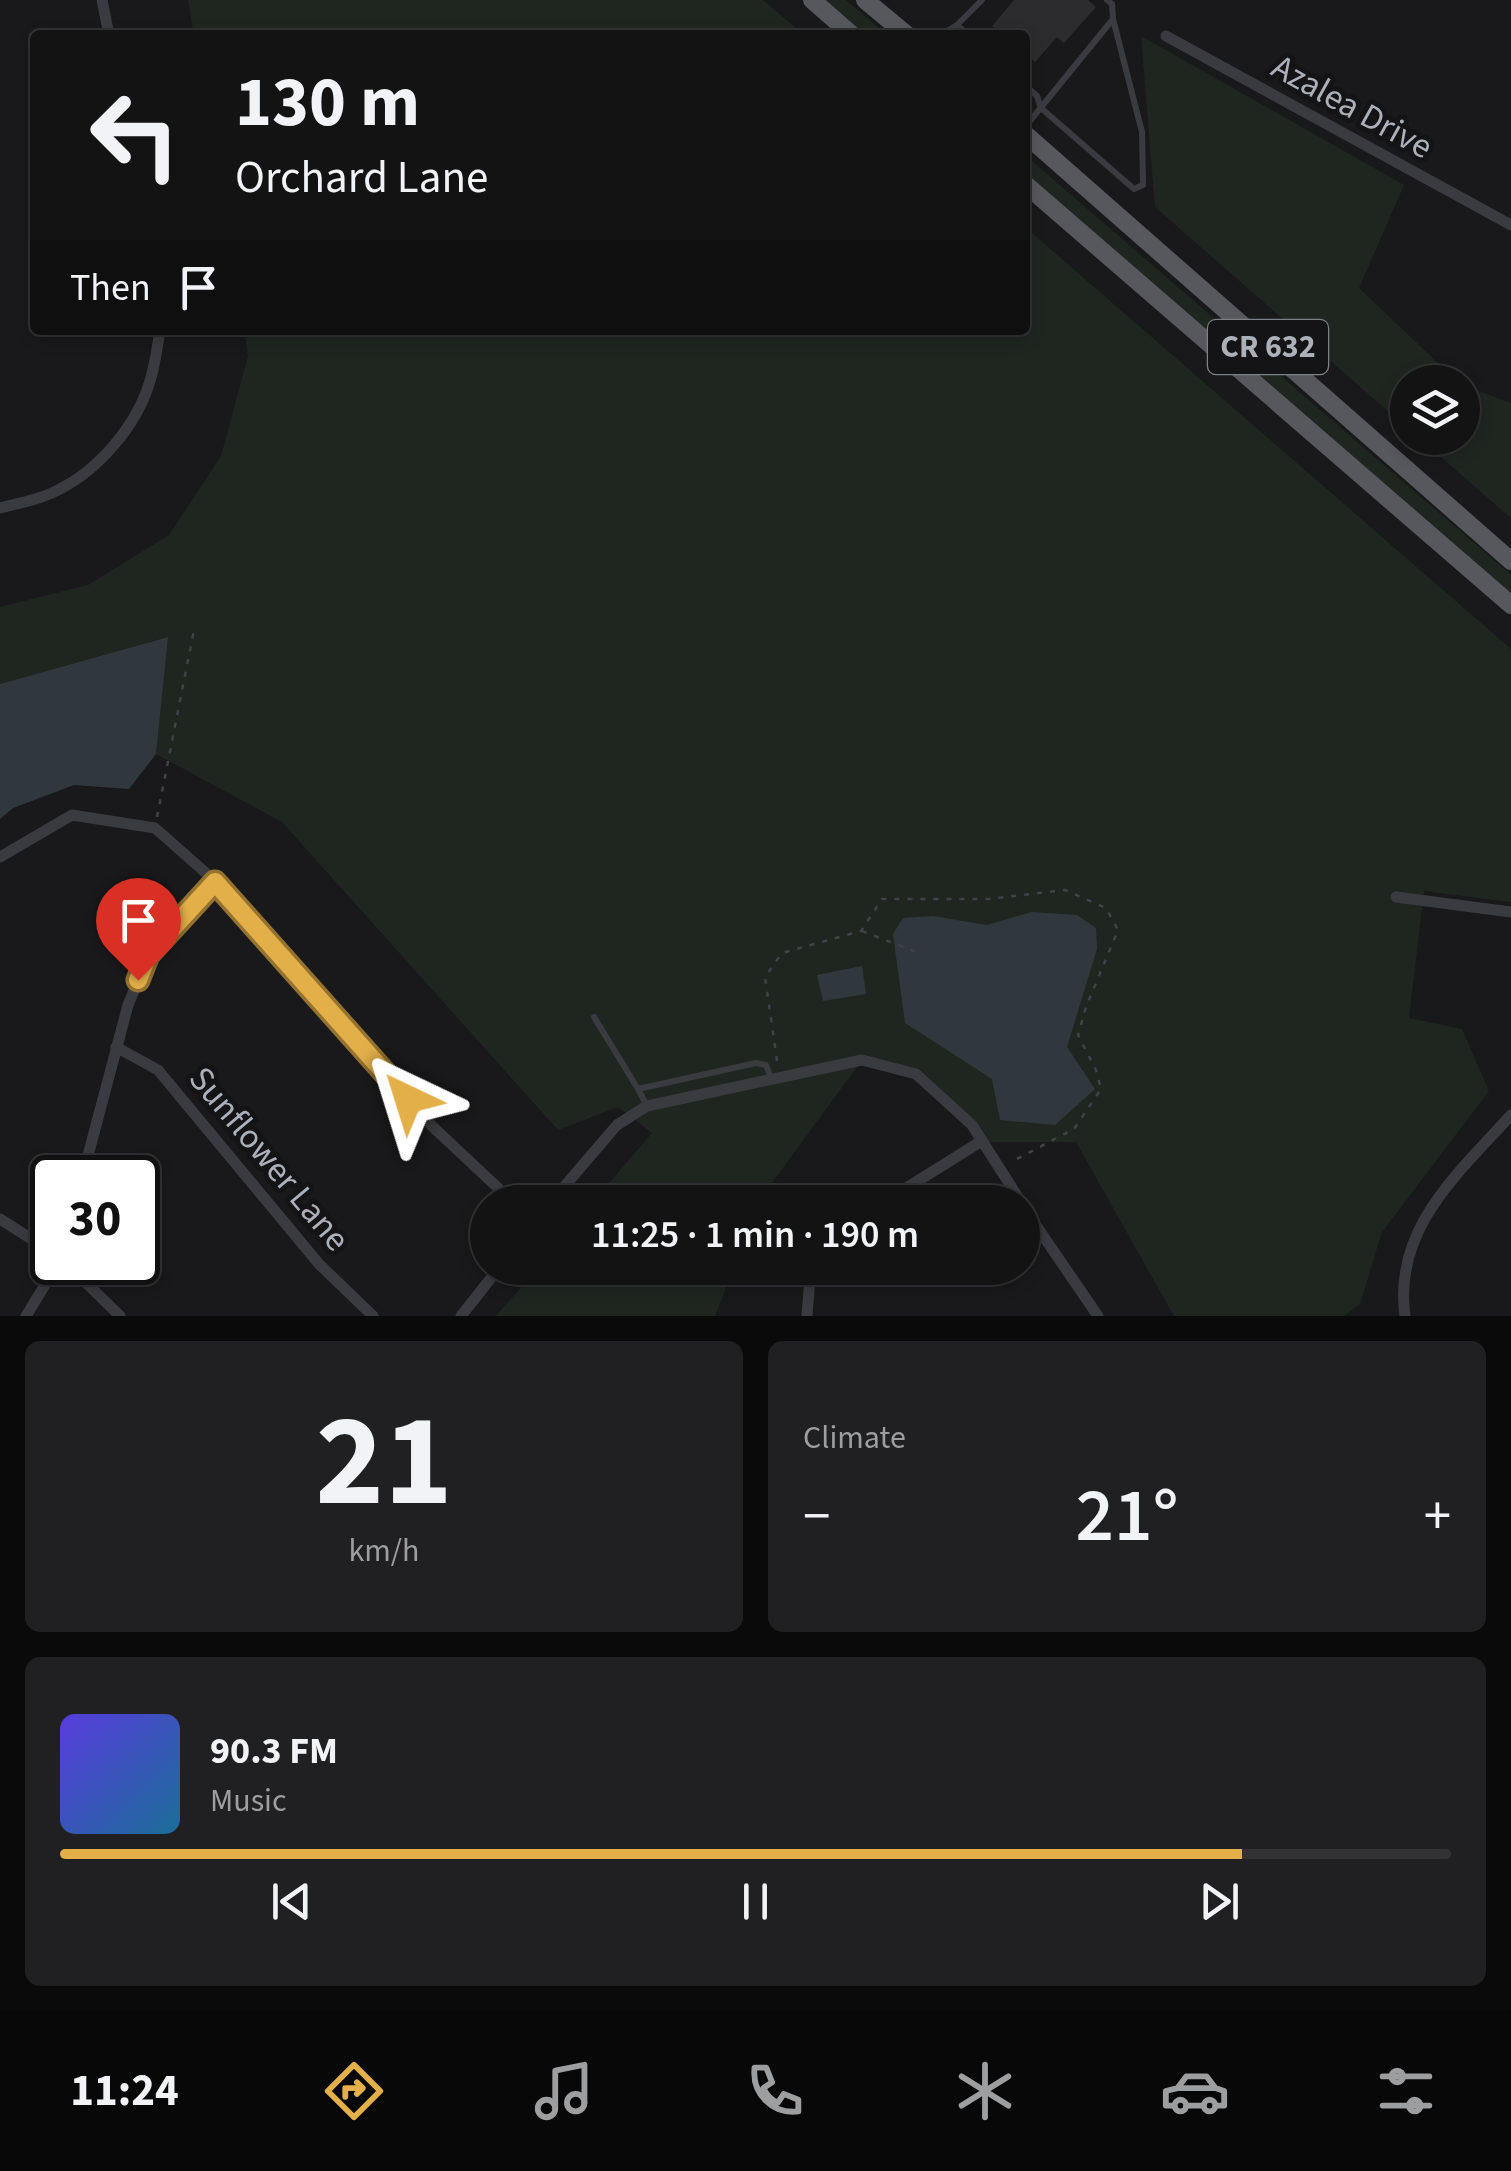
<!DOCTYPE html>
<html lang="en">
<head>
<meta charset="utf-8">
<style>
  body { margin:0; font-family:"Source Sans 3",sans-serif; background:#202022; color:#f1f3f6; height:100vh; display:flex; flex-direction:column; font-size:38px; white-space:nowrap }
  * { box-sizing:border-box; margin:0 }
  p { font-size:32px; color:#9d9ea0 }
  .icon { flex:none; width:55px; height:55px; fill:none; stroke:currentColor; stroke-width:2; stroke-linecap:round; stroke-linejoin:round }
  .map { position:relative; height:1316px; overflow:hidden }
  .panel { display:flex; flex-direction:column; gap:25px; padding:25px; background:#0a0a0b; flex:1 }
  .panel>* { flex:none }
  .top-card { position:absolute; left:30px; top:30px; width:1000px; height:305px; border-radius:10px; box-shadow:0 5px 15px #0003,0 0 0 2px #323234; background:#131314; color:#f1f3f6; overflow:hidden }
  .fabs { position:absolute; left:1390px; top:365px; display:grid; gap:20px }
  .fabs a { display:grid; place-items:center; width:90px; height:90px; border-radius:50%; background:#131314; box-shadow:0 5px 15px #0003,0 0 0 2px #323234; font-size:50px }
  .speed { position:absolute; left:30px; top:1155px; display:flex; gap:20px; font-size:50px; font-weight:700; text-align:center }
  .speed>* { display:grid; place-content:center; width:130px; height:130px; border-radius:50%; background:#131314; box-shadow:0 5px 15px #0003,0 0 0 2px #323234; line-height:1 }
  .speed .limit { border:5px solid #111; border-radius:15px; background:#fff; color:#111 }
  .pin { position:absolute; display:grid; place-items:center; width:85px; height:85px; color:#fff; margin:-102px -42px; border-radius:50% 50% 50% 0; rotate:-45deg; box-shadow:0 0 10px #0007 }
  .pin .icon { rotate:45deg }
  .me { position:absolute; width:110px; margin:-55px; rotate:319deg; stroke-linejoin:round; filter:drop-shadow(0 0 8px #0008) }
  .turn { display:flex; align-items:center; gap:35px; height:210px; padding:0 40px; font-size:45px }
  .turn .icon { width:130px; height:130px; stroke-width:2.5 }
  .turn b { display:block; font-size:70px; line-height:85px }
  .then { display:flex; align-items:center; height:95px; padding:0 40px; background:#0003; gap:20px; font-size:38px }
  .big { font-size:75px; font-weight:600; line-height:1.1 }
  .panel .card { flex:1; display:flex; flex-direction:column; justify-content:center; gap:15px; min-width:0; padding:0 35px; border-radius:15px; background:#202022 }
  .panel .dial { align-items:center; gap:0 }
  .dial b { font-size:130px; line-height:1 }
  .song { display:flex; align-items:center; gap:30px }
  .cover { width:120px; height:120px; border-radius:15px; background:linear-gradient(135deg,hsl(250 70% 55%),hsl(200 70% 35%)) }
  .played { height:10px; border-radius:5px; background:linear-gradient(90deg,#e3af49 85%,#323234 85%) }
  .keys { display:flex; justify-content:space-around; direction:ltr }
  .heat { display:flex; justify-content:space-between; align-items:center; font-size:55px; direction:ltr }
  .panel .tiles { flex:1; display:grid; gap:25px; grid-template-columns:1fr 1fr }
  .card:last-child { grid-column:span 2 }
  .trip { position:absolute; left:470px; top:1185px; width:570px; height:100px; border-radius:50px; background:#131314; box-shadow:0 5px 15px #0003,0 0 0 2px #323234; font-weight:600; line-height:100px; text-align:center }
  .dock { display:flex; height:160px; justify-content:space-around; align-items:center; background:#080808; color:#9d9ea0 }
  .dock .icon { width:70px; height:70px }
  .dock .current { color:#e3af49 }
  .dock b { font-size:45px; color:#f1f3f6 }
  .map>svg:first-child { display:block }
  .green { fill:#1f2620 }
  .water { fill:#30383e }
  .building { fill:#2c2c2f }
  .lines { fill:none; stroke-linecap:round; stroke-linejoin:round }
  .path { stroke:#404246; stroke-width:2.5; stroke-dasharray:5 8; stroke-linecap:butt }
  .lane { stroke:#3a3b40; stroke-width:6 }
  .street { stroke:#3a3b40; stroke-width:11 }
  .primary { stroke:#57585e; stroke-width:18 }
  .route-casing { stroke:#94722f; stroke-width:25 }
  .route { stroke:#e3af49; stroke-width:18 }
  .labels { text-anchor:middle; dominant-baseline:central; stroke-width:10; stroke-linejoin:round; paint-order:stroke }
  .shield { fill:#141416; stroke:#7e8188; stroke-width:2.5 }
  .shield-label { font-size:32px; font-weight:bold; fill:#acb0b9 }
  .street-label { font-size:35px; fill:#acb0b9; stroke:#141416 }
</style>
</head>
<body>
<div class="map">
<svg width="1511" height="1316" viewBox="0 0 1511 1316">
  <rect width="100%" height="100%" fill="#19191b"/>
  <!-- green -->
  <path class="green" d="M 188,0 L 763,0 L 804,35 L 194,35 Z
    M 824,0 L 846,0 L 887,35 L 864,35 Z
    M 1141,36 L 1404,185 L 1359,288 L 1458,382 L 1408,382 L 1407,428 L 1155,207 Z
    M 1025,155 L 1511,575 L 1511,595 L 1025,174 Z
    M 1025,227 L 1511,649 L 1511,902 L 1424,891 L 1409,1018 L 1462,1029 L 1489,1091 L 1382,1232 L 1360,1304 L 1344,1316 L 1174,1316 L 1076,1142 L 980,1142 L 972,1125 L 916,1074 L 862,1060 L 758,1202 L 593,1202 L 652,1133 L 618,1107 L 558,1130 L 282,822 L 156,754 L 167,637 L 0,684 L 0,607 L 88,585 L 169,535 L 221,456 L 248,356 L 244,330 L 1025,330 Z
    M 1463,385 L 1511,403 L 1511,518 L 1419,438 L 1462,438 Z
    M 538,1268 L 734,1268 L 715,1316 L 496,1316 Z"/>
  <!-- water -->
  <path class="water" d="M 168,637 L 156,754 L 129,789 L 74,785 L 13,808 L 0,819 L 0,684 Z
    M 1032,912 L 1077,915 L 1096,928 L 1097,949 L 1067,1047 L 1095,1089 L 1055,1125 L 1000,1120 L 992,1079 L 905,1023 L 893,934 L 903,918 L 933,916 L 986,925 Z
    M 862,966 L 866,994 L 823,1001 L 817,975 Z"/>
  <!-- building -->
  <path class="building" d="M 1014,0 L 1088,0 L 1096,7 L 1064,43 L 1057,37 L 1035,62 L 1025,54 L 1025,35 L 1003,35 L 992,26 Z"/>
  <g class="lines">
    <!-- path -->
    <path class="path" d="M 157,817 L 194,630
      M 862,931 L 916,952
      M 777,1061 L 765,977 L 782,953 L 861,931 L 882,899 L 988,899 L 1065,890 L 1106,908 L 1118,930 L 1086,1007 L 1078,1035 L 1096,1070 L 1101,1089 L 1074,1129 L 1013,1161"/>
    <!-- lane -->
    <path class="lane" d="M 957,25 L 968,35
      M 941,35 L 957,25 L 982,0
      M 1025,85 L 1037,96 L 1041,108 L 1134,189 L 1143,185 L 1142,132 L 1113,19
      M 1025,127 L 1113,19 L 1112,4 L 1107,0
      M 594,1017 L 638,1089
      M 647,1106 L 638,1089 L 756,1063 L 766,1065 L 771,1078"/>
    <!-- street -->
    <path class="street" d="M 102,0 L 109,35
      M 1166,36 L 1511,225
      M 0,508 C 20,503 42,499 60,489 C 99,469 136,426 149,384 C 155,367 157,348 160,330
      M 0,857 L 72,815 L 155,828 L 215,881 L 432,1126 L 513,1202
      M 1396,897 L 1511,912
      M 116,1047 L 158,1070 L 319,1264 L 373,1316
      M 82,1178 L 128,1005 L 149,955 L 215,881
      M 551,1202 L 617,1125 L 647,1106 L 862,1060 L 916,1074 L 972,1125 L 1021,1202
      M 884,1202 L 980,1142
      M 1022,1205 L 1098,1316
      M 0,1219 L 52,1252
      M 65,1262 L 120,1316
      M 26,1316 L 59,1262
      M 461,1316 L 499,1268
      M 807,1316 L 810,1277 L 816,1268
      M 1405,1316 C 1393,1228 1458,1174 1511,1115"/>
    <!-- primary -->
    <path class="primary" d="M 812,0 L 852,35
      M 865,0 L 907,35
      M 1025,134 L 1511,561
      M 1025,184 L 1511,605"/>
  </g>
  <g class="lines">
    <defs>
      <path id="route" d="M 138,980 L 148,955 L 215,882 L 408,1099"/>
    </defs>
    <!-- route casing -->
    <use href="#route" class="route-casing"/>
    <!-- route -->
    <use href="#route" class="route"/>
  </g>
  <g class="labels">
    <!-- shield labels -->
    <rect class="shield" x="1208" y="320" width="120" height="54" rx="8"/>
    <g class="shield-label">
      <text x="1268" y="347">CR 632</text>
    </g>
    <!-- street labels -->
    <g class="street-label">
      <text transform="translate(1352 107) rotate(29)">Azalea Drive</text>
      <text transform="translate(269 1159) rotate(50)">Sunflower Lane</text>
    </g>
  </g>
</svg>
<div class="fabs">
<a><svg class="icon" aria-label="layers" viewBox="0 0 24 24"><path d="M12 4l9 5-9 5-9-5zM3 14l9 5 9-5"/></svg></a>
</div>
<div class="speed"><div class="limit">30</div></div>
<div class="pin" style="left:138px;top:980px;background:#d93025"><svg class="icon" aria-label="arrive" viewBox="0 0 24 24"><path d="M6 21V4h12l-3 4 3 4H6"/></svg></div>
<svg class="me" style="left:408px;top:1099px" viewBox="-20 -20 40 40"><path d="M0-17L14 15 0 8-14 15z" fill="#e3af49" stroke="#fff" stroke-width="4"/></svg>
<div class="trip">11:25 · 1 min · 190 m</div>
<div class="top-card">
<div class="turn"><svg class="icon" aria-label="left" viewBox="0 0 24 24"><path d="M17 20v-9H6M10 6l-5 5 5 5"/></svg><div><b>130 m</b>Orchard Lane</div></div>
<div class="then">Then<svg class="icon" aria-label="arrive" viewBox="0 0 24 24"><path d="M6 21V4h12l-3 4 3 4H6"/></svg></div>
</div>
</div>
<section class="panel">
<div class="tiles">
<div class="card dial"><b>21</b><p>km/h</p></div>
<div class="card"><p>Climate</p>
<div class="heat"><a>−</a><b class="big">21°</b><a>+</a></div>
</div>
<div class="card">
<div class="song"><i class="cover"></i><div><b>90.3 FM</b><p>Music</p></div></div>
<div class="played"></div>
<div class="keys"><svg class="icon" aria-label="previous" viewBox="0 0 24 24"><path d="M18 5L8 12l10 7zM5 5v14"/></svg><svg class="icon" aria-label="pause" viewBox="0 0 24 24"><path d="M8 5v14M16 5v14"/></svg><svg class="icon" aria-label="next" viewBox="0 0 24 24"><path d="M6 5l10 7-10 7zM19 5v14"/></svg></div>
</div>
</div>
</section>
<nav class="dock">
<b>11:24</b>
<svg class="icon current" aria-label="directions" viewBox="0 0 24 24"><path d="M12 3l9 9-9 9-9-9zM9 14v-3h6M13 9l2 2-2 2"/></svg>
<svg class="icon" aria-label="music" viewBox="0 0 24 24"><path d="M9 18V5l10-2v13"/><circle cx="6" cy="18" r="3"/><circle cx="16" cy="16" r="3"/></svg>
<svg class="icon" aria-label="phone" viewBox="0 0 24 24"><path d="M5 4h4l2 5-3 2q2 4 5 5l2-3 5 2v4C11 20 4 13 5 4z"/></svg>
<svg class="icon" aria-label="climate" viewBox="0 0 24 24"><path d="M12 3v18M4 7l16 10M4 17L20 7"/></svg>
<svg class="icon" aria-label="car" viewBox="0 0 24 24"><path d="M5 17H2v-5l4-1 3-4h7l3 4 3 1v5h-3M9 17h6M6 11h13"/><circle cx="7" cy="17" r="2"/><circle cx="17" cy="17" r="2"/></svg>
<svg class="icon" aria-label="filters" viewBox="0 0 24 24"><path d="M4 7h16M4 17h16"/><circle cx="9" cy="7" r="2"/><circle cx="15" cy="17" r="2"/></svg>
</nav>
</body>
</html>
